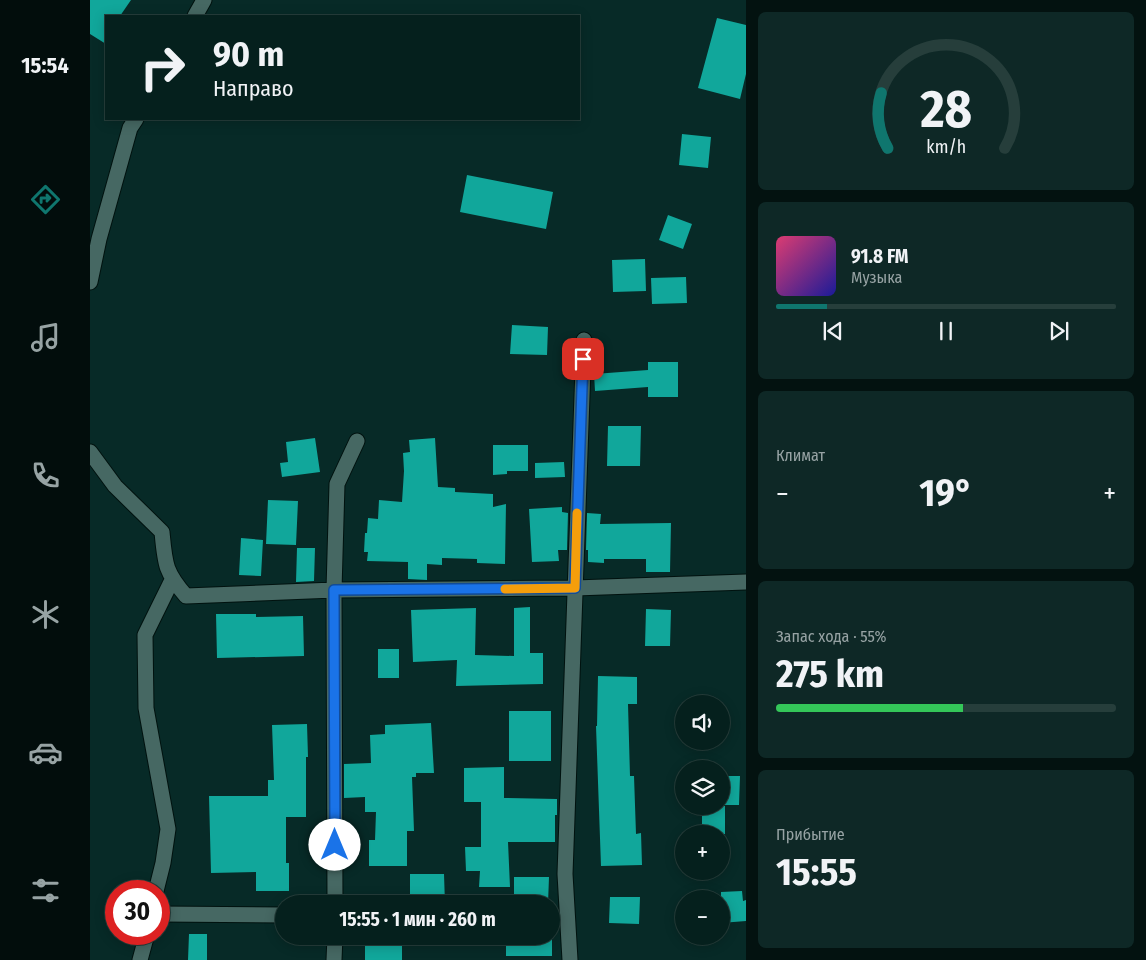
<!DOCTYPE html>
<html lang="ru">
<head>
<meta charset="utf-8">
<style>
  body { margin:0; font-family:"Fira Sans Condensed",sans-serif; background:#0e2826; color:#f1f3f6; height:100vh; display:flex; flex-direction:column; font-size:19px; white-space:nowrap }
  * { box-sizing:border-box; margin:0 }
  p { font-size:16px; color:#97a3a4 }
  .icon { flex:none; width:28px; height:28px; fill:none; stroke:currentColor; stroke-width:2; stroke-linecap:round; stroke-linejoin:round }
  .map { position:relative; flex:1; overflow:hidden }
  .details { display:flex; flex-direction:column; gap:12px; padding:12px; background:#031210; width:400px }
  .details>* { flex:none }
  .top-card { position:absolute; left:15px; top:15px; width:475px; height:105px; border-radius:0px; box-shadow:0 2px 12px #0003,0 0 0 1px #263e3b; background:#05201d; color:#f1f3f6; overflow:hidden }
  .fabs { position:absolute; left:585px; top:695px; display:grid; gap:10px }
  .fabs a { display:grid; place-items:center; width:55px; height:55px; border-radius:50%; background:#05201d; box-shadow:0 2px 12px #0003,0 0 0 1px #263e3b; font-size:25px }
  .speed { position:absolute; left:15px; top:880px; display:flex; gap:10px; font-size:25px; font-weight:700; text-align:center }
  .speed>* { display:grid; place-content:center; width:65px; height:65px; border-radius:50%; background:#05201d; box-shadow:0 2px 12px #0003,0 0 0 1px #263e3b; line-height:1 }
  .speed .limit { border:8px solid #d22; background:#fff; color:#111 }
  .pin { position:absolute; display:grid; place-items:center; width:42px; height:42px; color:#fff; margin:-21px; border-radius:10px; box-shadow:0 2px 8px #0006 }
  .me { position:absolute; width:55px; margin:-28px; rotate:0deg; stroke-linejoin:round; filter:drop-shadow(0 0 4px #0008) }
  .turn { display:flex; align-items:center; gap:18px; height:105px; padding:0 25px; font-size:22px }
  .turn .icon { width:65px; height:65px; stroke-width:2.5 }
  .turn b { display:block; font-size:35px; line-height:42px }
  .big { font-size:38px; font-weight:700; line-height:1.1 }
  .details .widget { flex:1; display:flex; flex-direction:column; justify-content:center; gap:8px; min-width:0; padding:0 18px; border-radius:8px; background:#0e2826 }
  .details .dial { align-items:center; gap:0 }
  .dial svg { height:130px; overflow:visible; fill:none; stroke:#263e3b; stroke-width:7; stroke-linecap:round; text-anchor:middle }
  .dial text { fill:#f1f3f6; stroke:none }
  .song { display:flex; align-items:center; gap:15px }
  .cover { width:60px; height:60px; border-radius:8px; background:linear-gradient(135deg,hsl(340 70% 55%),hsl(240 70% 35%)) }
  .played { height:5px; border-radius:2px; background:linear-gradient(90deg,#0f766e 15%,#263e3b 15%) }
  .keys { display:flex; justify-content:space-around; direction:ltr }
  .heat { display:flex; justify-content:space-between; align-items:center; font-size:28px; direction:ltr }
  .charge { height:8px; border-radius:4px; background:linear-gradient(90deg,#34c759 55%,#263e3b 0) }
  .trip { position:absolute; left:185px; top:895px; width:285px; height:50px; border-radius:25px; background:#05201d; box-shadow:0 2px 12px #0003,0 0 0 1px #263e3b; font-weight:700; line-height:50px; text-align:center }
  main { display:flex; flex:1; min-height:0 }
  .dock { display:flex; flex-direction:column; width:90px; justify-content:space-around; align-items:center; background:#020d0c; color:#97a3a4 }
  .dock .icon { width:35px; height:35px }
  .dock .on { color:#0f766e }
  .dock b { font-size:22px; color:#f1f3f6 }
  .map>svg:first-child { display:block }
  .building { fill:#11a79b }
  .lines { fill:none; stroke-linecap:round; stroke-linejoin:round }
  .minor-casing { stroke:#00120f; stroke-width:17 }
  .minor { stroke:#466863; stroke-width:15 }
  .route-casing { stroke:#114b97; stroke-width:12 }
  .route { stroke:#1a73e8; stroke-width:9 }
  .slow { stroke:#f59e0b; stroke-width:9 }
</style>
</head>
<body>
<main>
<nav class="dock">
<b>15:54</b>
<svg class="icon on" aria-label="directions" viewBox="0 0 24 24"><path d="M12 3l9 9-9 9-9-9zM9 14v-3h6M13 9l2 2-2 2"/></svg>
<svg class="icon" aria-label="music" viewBox="0 0 24 24"><path d="M9 18V5l10-2v13"/><circle cx="6" cy="18" r="3"/><circle cx="16" cy="16" r="3"/></svg>
<svg class="icon" aria-label="phone" viewBox="0 0 24 24"><path d="M5 4h4l2 5-3 2q2 4 5 5l2-3 5 2v4C11 20 4 13 5 4z"/></svg>
<svg class="icon" aria-label="climate" viewBox="0 0 24 24"><path d="M12 3v18M4 7l16 10M4 17L20 7"/></svg>
<svg class="icon" aria-label="car" viewBox="0 0 24 24"><path d="M5 17H2v-5l4-1 3-4h7l3 4 3 1v5h-3M9 17h6M6 11h13"/><circle cx="7" cy="17" r="2"/><circle cx="17" cy="17" r="2"/></svg>
<svg class="icon" aria-label="filters" viewBox="0 0 24 24"><path d="M4 7h16M4 17h16"/><circle cx="9" cy="7" r="2"/><circle cx="15" cy="17" r="2"/></svg>
</nav>
<div class="map">
<svg width="656" height="960" viewBox="0 0 656 960">
  <rect width="100%" height="100%" fill="#072a27"/>
  <!-- building -->
  <path class="building" d="M 0,0 L 41,0 L 30,16 L 16,16 L 16,44 L 0,34 Z
    M 627,18 L 656,25 L 656,74 L 650,99 L 608,88 Z
    M 592,134 L 621,137 L 618,168 L 589,165 Z
    M 377,175 L 463,192 L 456,229 L 370,212 Z
    M 578,215 L 602,224 L 593,249 L 569,240 Z
    M 555,259 L 556,291 L 523,292 L 522,260 Z
    M 596,277 L 597,303 L 562,304 L 561,278 Z
    M 422,325 L 458,327 L 457,355 L 420,354 Z
    M 558,362 L 588,362 L 588,397 L 558,397 L 558,387 L 505,391 L 504,374 L 558,370 Z
    M 518,426 L 551,426 L 550,466 L 517,466 Z
    M 225,438 L 230,472 L 192,477 L 190,463 L 198,462 L 196,442 Z
    M 345,438 L 348,487 L 365,488 L 365,492 L 403,494 L 403,507 L 416,504 L 415,564 L 387,563 L 387,559 L 352,558 L 352,565 L 337,564 L 337,580 L 318,579 L 318,562 L 277,561 L 278,552 L 274,552 L 275,533 L 277,533 L 278,518 L 288,519 L 289,500 L 312,502 L 314,471 L 313,453 L 320,452 L 319,440 Z
    M 403,445 L 438,445 L 438,471 L 417,471 L 417,474 L 403,475 Z
    M 474,462 L 475,477 L 445,478 L 445,463 Z
    M 178,500 L 208,501 L 206,545 L 176,544 Z
    M 472,507 L 472,512 L 478,513 L 477,550 L 468,550 L 469,561 L 442,562 L 439,509 Z
    M 497,513 L 511,514 L 510,524 L 581,523 L 580,572 L 556,572 L 556,559 L 514,559 L 514,563 L 498,562 L 498,550 L 496,550 Z
    M 151,538 L 173,540 L 171,576 L 149,575 Z
    M 207,548 L 225,548 L 224,581 L 206,582 Z
    M 440,607 L 440,653 L 453,653 L 453,684 L 366,686 L 367,660 L 323,662 L 321,610 L 386,608 L 385,655 L 424,656 L 424,608 Z
    M 556,609 L 581,610 L 580,646 L 555,646 Z
    M 126,614 L 166,614 L 166,617 L 213,616 L 214,656 L 127,658 Z
    M 288,649 L 309,649 L 309,678 L 288,678 Z
    M 508,676 L 547,677 L 547,704 L 538,704 L 540,776 L 544,776 L 546,834 L 551,833 L 552,865 L 511,866 L 506,726 L 507,726 Z
    M 419,711 L 461,711 L 461,761 L 419,761 Z
    M 341,723 L 344,773 L 326,773 L 326,777 L 322,777 L 324,831 L 317,831 L 317,866 L 279,866 L 279,840 L 285,840 L 286,812 L 275,812 L 275,797 L 254,798 L 254,764 L 281,763 L 280,735 L 295,734 L 295,725 Z
    M 217,724 L 218,757 L 216,757 L 216,817 L 196,817 L 196,863 L 199,863 L 199,891 L 166,891 L 166,872 L 121,873 L 119,796 L 178,796 L 178,780 L 184,780 L 182,725 Z
    M 414,767 L 414,798 L 467,799 L 467,815 L 465,815 L 465,842 L 418,842 L 420,887 L 389,887 L 390,871 L 376,871 L 375,847 L 391,847 L 391,802 L 374,802 L 374,768 Z
    M 631,776 L 650,776 L 649,805 L 631,805 Z
    M 612,806 L 635,806 L 635,834 L 612,834 Z
    M 320,874 L 354,874 L 355,904 L 320,904 Z
    M 424,877 L 459,877 L 458,904 L 424,904 Z
    M 652,891 L 653,901 L 656,900 L 656,921 L 631,923 L 631,892 Z
    M 520,897 L 550,897 L 549,924 L 519,923 Z
    M 99,934 L 117,934 L 117,960 L 98,960 Z
    M 416,936 L 462,936 L 462,956 L 416,956 Z
    M 275,946 L 312,946 L 312,960 L 275,960 Z"/>
  <g class="lines">
    <defs>
      <path id="minor" d="M 105,16 L 114,0
        M 0,282 L 9,239 L 40,128 L 46,119
        M 0,452 L 25,486 L 72,532 C 75,564 75,572 96,596 L 244,590 L 485,588 L 656,582
        M 66,891 L 73,863 L 78,829 L 56,708 L 55,635 L 82,580
        M 245,904 L 244,590 L 247,484 L 267,441
        M 69,914 L 194,915
        M 50,960 L 57,934
        M 244,960 L 245,936
        M 480,960 L 475,874 L 494,340"/>
    </defs>
    <!-- minor casing -->
    <use href="#minor" class="minor-casing"/>
    <!-- minor -->
    <use href="#minor" class="minor"/>
  </g>
  <g class="lines">
    <defs>
      <path id="route" d="M 245,845 L 244,590 L 485,588 L 493,359"/>
    </defs>
    <!-- route casing -->
    <use href="#route" class="route-casing"/>
    <!-- route -->
    <use href="#route" class="route"/>
    <!-- slow -->
    <path class="slow" d="M 415,589 L 485,588 L 487,513"/>
  </g>
</svg>
<div class="fabs">
<a><svg class="icon" aria-label="sound" viewBox="0 0 24 24"><path d="M4 9h4l5-4v14l-5-4H4zM17 9q2 3 0 6"/></svg></a>
<a><svg class="icon" aria-label="layers" viewBox="0 0 24 24"><path d="M12 4l9 5-9 5-9-5zM3 14l9 5 9-5"/></svg></a>
<a>+</a>
<a>−</a>
</div>
<div class="speed"><div class="limit">30</div></div>
<div class="pin" style="left:493px;top:359px;background:#d93025"><svg class="icon" aria-label="arrive" viewBox="0 0 24 24"><path d="M6 21V4h12l-3 4 3 4H6"/></svg></div>
<svg class="me" style="left:245px;top:845px" viewBox="-20 -20 40 40"><circle r="19" fill="#fff"/><path d="M0-13L10 11 0 6-10 11z" fill="#1a73e8"/></svg>
<div class="trip">15:55 · 1 мин · 260 m</div>
<div class="top-card">
<div class="turn"><svg class="icon" aria-label="right" viewBox="0 0 24 24"><path d="M7 20v-9h11M14 6l5 5-5 5"/></svg><div><b>90 m</b>Направо</div></div>
</div>
</div>
<section class="details">
<div class="widget dial"><svg viewBox="0 0 100 80">
<path d="M14 69A42 42 0 1 1 86 69"/>
<path d="M14 69A42 42 0 0 1 10 35" stroke="#0f766e"/>
<text x="50" y="56" font-size="32" font-weight="700">28</text>
<text x="50" y="72" font-size="11">km/h</text>
</svg></div>
<div class="widget">
<div class="song"><i class="cover"></i><div><b>91.8 FM</b><p>Музыка</p></div></div>
<div class="played"></div>
<div class="keys"><svg class="icon" aria-label="previous" viewBox="0 0 24 24"><path d="M18 5L8 12l10 7zM5 5v14"/></svg><svg class="icon" aria-label="pause" viewBox="0 0 24 24"><path d="M8 5v14M16 5v14"/></svg><svg class="icon" aria-label="next" viewBox="0 0 24 24"><path d="M6 5l10 7-10 7zM19 5v14"/></svg></div>
</div>
<div class="widget"><p>Климат</p>
<div class="heat"><a>−</a><b class="big">19°</b><a>+</a></div>
</div>
<div class="widget"><p>Запас хода · 55%</p><b class="big">275 km</b><div class="charge"></div></div>
<div class="widget"><p>Прибытие</p><b class="big">15:55</b></div>
</section>
</main>
</body>
</html>
